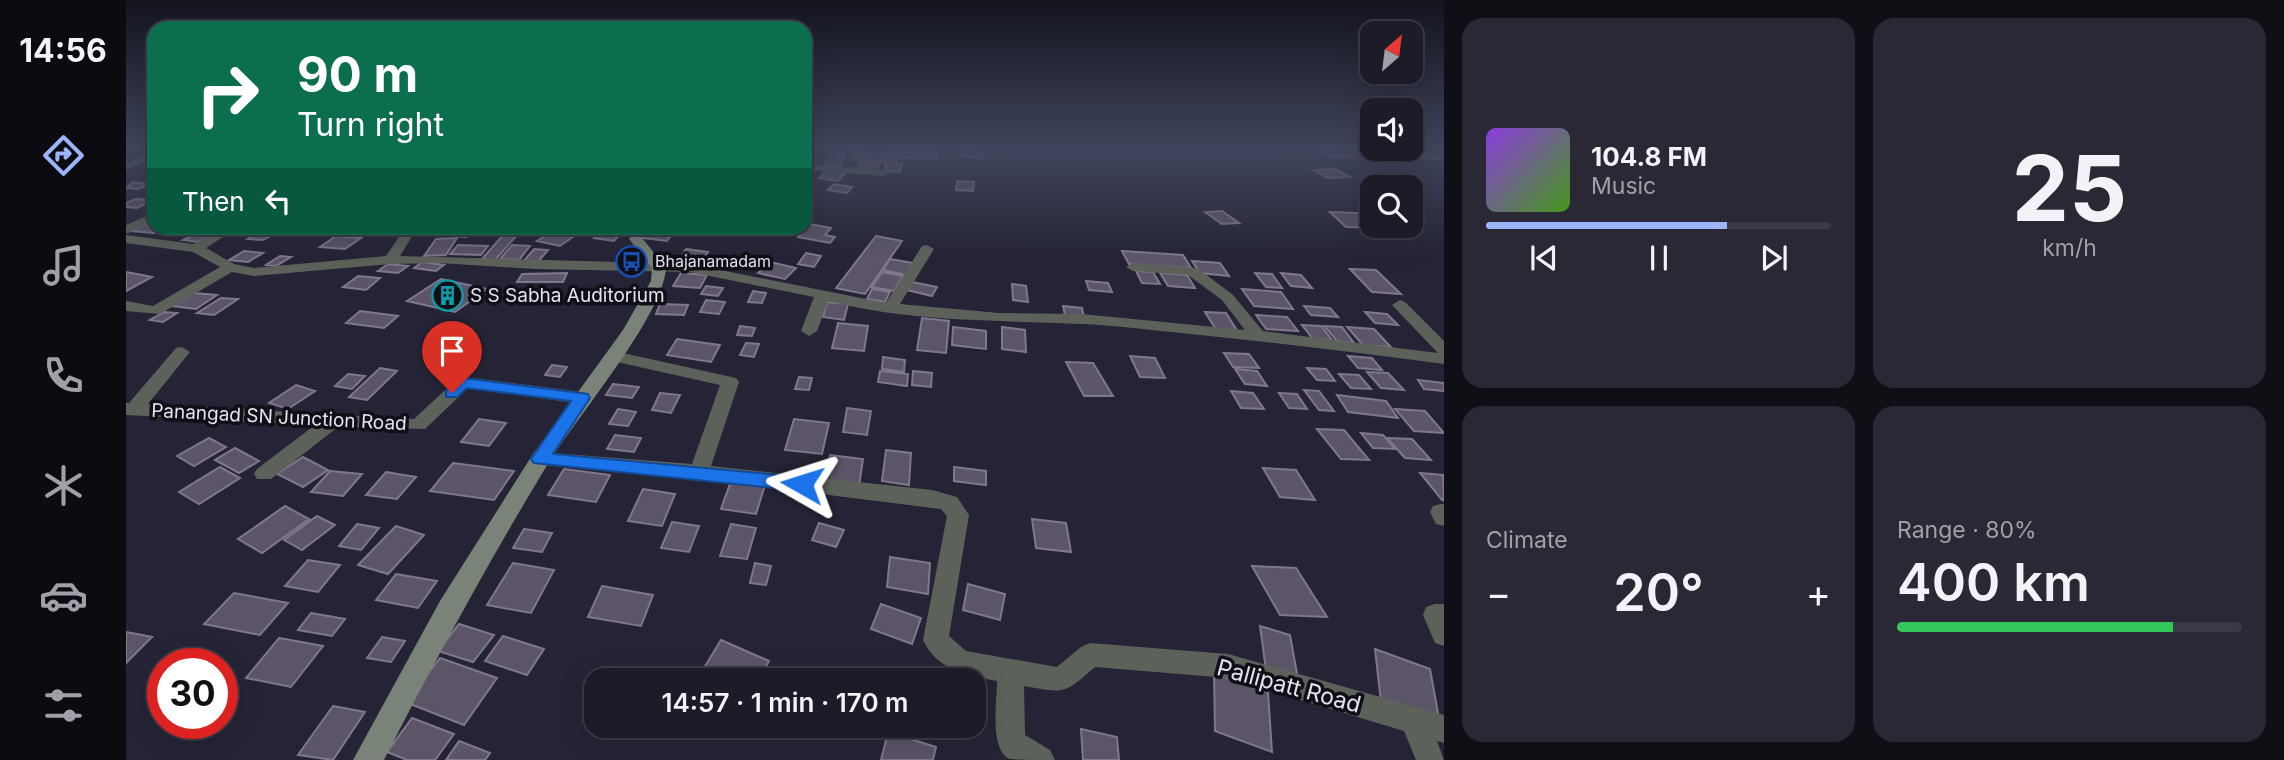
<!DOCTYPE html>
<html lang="en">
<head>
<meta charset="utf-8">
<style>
  body { margin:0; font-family:Inter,sans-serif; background:#292834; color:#f1f3f6; height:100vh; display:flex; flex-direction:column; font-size:26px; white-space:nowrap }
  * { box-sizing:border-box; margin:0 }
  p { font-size:23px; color:#a0a1a8 }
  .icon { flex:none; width:38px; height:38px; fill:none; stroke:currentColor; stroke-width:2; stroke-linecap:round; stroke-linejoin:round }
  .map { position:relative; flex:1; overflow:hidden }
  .panel { display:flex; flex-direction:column; gap:18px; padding:18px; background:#0f0f16; width:840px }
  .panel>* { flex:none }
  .top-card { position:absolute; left:21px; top:21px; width:665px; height:214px; border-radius:21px; box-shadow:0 7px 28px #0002,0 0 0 2px #3a3945; background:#0b6e4f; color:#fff; overflow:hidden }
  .needle { width:46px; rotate:28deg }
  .fabs { position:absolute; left:1234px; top:21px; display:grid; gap:14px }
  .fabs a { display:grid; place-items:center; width:63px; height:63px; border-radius:14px; background:#1c1b28; box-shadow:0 7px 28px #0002,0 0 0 2px #3a3945; font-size:35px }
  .speed { position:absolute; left:21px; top:648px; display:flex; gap:14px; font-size:35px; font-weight:700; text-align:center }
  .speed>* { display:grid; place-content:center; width:91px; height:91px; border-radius:50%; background:#1c1b28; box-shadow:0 7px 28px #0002,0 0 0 2px #3a3945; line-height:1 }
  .speed .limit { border:10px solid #d22; background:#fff; color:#111 }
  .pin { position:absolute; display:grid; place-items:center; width:60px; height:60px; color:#fff; margin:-72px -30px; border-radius:50% 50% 50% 0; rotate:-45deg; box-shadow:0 0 7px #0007 }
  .pin .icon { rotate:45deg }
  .me { position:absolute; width:77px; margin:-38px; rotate:276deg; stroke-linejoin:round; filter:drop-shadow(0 0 5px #0008) }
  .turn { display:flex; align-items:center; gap:24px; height:147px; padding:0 35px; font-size:32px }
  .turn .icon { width:91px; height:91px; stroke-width:2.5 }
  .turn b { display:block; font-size:49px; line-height:60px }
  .then { display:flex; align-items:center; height:66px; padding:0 35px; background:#0003; gap:14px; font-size:26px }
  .big { font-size:52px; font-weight:600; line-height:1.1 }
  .panel .widget { flex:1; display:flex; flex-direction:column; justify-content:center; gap:10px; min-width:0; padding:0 24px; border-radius:21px; background:#292834 }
  .panel .dial { align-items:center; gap:0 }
  .dial b { font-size:91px; line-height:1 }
  .song { display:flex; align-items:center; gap:21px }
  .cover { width:84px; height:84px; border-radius:10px; background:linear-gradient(135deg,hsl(270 70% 55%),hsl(100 70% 35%)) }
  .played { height:7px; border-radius:4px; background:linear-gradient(90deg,#9db4fd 70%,#3a3945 70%) }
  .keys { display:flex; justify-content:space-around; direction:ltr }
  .heat { display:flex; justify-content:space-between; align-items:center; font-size:38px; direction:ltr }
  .charge { height:10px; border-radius:5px; background:linear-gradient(90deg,#34c759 80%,#3a3945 0) }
  .panel .tiles { flex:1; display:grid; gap:18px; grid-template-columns:repeat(2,1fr) }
  .trip { position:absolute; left:458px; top:668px; width:402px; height:70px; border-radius:21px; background:#1c1b28; box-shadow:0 7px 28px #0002,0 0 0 2px #3a3945; font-weight:600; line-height:70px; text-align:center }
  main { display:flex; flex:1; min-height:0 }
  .menu { display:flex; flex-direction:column; width:126px; justify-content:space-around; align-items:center; background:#0b0b10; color:#a0a1a8 }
  .menu .icon { width:49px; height:49px }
  .menu .current { color:#9db4fd }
  .menu b { font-size:32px; color:#f1f3f6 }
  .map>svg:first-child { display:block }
  .building { fill:#5c5467; stroke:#80778c; stroke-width:2 }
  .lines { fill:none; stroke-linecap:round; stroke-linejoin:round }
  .street { fill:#5c625a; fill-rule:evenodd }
  .secondary { fill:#798377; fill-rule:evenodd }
  .route { fill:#1a73e8; stroke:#114b97; stroke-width:2 }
  .labels { text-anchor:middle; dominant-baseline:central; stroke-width:7; stroke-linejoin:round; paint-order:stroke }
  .far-poi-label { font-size:16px; fill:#e3e3ef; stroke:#0f0f16; text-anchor:start }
  .poi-label { font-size:19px; fill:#e3e3ef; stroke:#0f0f16; text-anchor:start }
  .street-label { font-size:19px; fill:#e3e3ef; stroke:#0f0f16 }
  .near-street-label { font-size:23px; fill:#e3e3ef; stroke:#0f0f16 }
</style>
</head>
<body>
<main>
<nav class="menu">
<b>14:56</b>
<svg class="icon current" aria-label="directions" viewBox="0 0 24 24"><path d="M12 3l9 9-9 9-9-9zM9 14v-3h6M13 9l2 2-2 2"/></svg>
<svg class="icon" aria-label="music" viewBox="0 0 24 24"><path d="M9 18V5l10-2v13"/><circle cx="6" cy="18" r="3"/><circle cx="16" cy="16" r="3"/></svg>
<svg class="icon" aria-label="phone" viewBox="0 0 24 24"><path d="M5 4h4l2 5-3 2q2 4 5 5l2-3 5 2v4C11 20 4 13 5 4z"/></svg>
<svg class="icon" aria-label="climate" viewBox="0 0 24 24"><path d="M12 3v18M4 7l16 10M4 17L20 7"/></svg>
<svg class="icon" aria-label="car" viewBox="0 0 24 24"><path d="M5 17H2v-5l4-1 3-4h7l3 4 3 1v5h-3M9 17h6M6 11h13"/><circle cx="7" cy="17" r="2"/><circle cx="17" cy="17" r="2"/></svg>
<svg class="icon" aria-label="filters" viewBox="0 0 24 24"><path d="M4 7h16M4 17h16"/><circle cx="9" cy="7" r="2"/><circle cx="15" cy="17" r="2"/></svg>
</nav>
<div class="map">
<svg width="1318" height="760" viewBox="0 0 1318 760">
  <rect width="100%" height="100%" fill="#252436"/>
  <!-- building -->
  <path class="building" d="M 761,150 L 769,150 L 786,152 L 785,158 L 759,156 Z
    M 789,151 L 812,153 L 811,159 L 788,158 Z
    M 834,151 L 857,153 L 856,158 L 834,156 Z
    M 1195,151 L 1217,151 L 1228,157 L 1207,158 Z
    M 705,152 L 720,153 L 714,166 L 698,165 Z
    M 737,155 L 772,157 L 770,163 L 735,160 Z
    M 734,161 L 754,163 L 751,171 L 731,169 Z
    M 760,163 L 776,164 L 774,172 L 758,171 Z
    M 1209,169 L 1224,177 L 1202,178 L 1187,170 Z
    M 701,170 L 720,172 L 712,181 L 693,178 Z
    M 831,181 L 848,182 L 847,191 L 830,190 Z
    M 7,182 L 25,184 L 12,189 L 0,188 Z
    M 708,184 L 726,187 L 721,193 L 702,190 Z
    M 10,199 L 27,200 L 11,208 L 0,207 L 0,203 Z
    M 1096,211 L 1113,223 L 1096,224 L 1079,212 Z
    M 1204,212 L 1232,213 L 1249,228 L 1220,227 Z
    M 28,220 L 28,228 L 38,228 L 28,233 L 6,231 Z
    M 684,224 L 705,228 L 699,235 L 709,237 L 704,243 L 672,237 Z
    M 338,228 L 350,230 L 340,237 L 328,236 Z
    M 525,228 L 550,228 L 541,241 L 517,238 Z
    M 138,229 L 153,231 L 137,240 L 122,239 Z
    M 430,229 L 451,234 L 434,246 L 411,241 Z
    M 476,231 L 495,233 L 488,241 L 468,238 Z
    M 74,232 L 89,234 L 72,242 L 57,240 Z
    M 378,234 L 391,235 L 369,260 L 356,259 Z
    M 210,236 L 235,238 L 219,249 L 194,247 Z
    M 750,236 L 776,241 L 739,294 L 710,288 Z
    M 331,238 L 320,255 L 298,256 L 310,239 Z
    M 332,245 L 362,246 L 355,255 L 324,254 Z
    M 386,245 L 404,246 L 393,260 L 374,259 Z
    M 408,249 L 422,250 L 411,263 L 397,262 Z
    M 560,249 L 582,252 L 576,260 L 554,258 Z
    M 118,251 L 137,253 L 122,262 L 103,260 Z
    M 996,251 L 1057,255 L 1065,268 L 1003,264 Z
    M 680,253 L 695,256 L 688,267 L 672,264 Z
    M 154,256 L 165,257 L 150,266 L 140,265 Z
    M 764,259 L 787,263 L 781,275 L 757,270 Z
    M 1066,261 L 1094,263 L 1103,276 L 1074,273 Z
    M 296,262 L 318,265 L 310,271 L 288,268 Z
    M 644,262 L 670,268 L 659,279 L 632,273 Z
    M 262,264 L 282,266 L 272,273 L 252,271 Z
    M 1224,269 L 1250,270 L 1275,294 L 1246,292 Z
    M 1010,271 L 1027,272 L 1034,284 L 1016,283 Z
    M 0,272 L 26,277 L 0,291 Z
    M 756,272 L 777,276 L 768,291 L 746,287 Z
    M 441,273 L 437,282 L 391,282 L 396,274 Z
    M 555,273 L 581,275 L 574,288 L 547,286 Z
    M 1034,273 L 1061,275 L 1069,288 L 1042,286 Z
    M 1129,273 L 1146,274 L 1156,288 L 1140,287 Z
    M 1155,273 L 1175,275 L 1186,288 L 1165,286 Z
    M 232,276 L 254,278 L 240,290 L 217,287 Z
    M 315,279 L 361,289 L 329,312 L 281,301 Z
    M 960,281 L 982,283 L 986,292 L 963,290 Z
    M 786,282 L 811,287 L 806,296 L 781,290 Z
    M 886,284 L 900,286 L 902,302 L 887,300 Z
    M 580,286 L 597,288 L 592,296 L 575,294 Z
    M 746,289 L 764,292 L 759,302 L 741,299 Z
    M 1116,289 L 1155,292 L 1167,309 L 1128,306 Z
    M 627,291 L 640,293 L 636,303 L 622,302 Z
    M 68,293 L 91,295 L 70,309 L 46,306 Z
    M 95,298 L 112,299 L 88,315 L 71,313 Z
    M 580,300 L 599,302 L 593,314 L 574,312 Z
    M 701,302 L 722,304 L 718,320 L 697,317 Z
    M 534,304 L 562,305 L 558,315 L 530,314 Z
    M 937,306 L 956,308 L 958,317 L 939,315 Z
    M 1178,306 L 1204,308 L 1212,317 L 1185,315 Z
    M 234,311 L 272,316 L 258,328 L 220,323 Z
    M 38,312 L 51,313 L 37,322 L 24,320 Z
    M 1079,312 L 1100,313 L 1112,332 L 1091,331 Z
    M 1239,312 L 1261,314 L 1272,325 L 1249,323 Z
    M 1130,315 L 1161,317 L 1172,331 L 1140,329 Z
    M 796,318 L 823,321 L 820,353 L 791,350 Z
    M 712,323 L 742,326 L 738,351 L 706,348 Z
    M 1176,325 L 1195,326 L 1206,340 L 1187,339 Z
    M 614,326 L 629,328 L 626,336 L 611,335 Z
    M 1198,326 L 1216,327 L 1228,343 L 1211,341 Z
    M 827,327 L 860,331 L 860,349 L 826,345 Z
    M 876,327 L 899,330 L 900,352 L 876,349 Z
    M 1221,327 L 1248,329 L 1265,347 L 1237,345 Z
    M 551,339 L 594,345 L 585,362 L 541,355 Z
    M 620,343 L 633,344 L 628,357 L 614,355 Z
    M 1098,353 L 1123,354 L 1133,368 L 1107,367 Z
    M 1004,356 L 1029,358 L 1039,378 L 1014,377 Z
    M 1222,356 L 1246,358 L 1256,370 L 1232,368 Z
    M 757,357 L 779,360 L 778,372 L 756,369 Z
    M 940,362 L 967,363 L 987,396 L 958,396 Z
    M 426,365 L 441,367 L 434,377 L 419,375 Z
    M 254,368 L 271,371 L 241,400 L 223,397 Z
    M 1181,368 L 1200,369 L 1209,381 L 1191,380 Z
    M 1109,369 L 1131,371 L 1141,386 L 1119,384 Z
    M 754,371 L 782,374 L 781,386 L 752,382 Z
    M 787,371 L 806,373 L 805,387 L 786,385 Z
    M 1241,372 L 1262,373 L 1278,390 L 1255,388 Z
    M 222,374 L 239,376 L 226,389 L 209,386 Z
    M 1213,374 L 1233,375 L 1245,389 L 1225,388 Z
    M 673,377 L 686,378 L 683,390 L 669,389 Z
    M 1292,380 L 1318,383 L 1318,391 L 1298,389 Z
    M 487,384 L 513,387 L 506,398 L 480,395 Z
    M 170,385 L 189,391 L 162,409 L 143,403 Z
    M 1178,390 L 1193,391 L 1208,411 L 1193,410 Z
    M 1105,391 L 1127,393 L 1138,409 L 1115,408 Z
    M 534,393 L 554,395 L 545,413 L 526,410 Z
    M 1153,393 L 1171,394 L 1181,409 L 1163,408 Z
    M 1211,395 L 1260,401 L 1272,418 L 1222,412 Z
    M 721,408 L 745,411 L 741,435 L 717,432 Z
    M 492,409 L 510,412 L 502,426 L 483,424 Z
    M 1269,409 L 1299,411 L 1318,433 L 1288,431 Z
    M 353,419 L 380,423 L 363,446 L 335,442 Z
    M 668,419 L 703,423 L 696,454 L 659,450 Z
    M 1191,429 L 1218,430 L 1243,460 L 1215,459 Z
    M 1235,433 L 1257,435 L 1269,449 L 1247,448 Z
    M 489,435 L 515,438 L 508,452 L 481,449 Z
    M 83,438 L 100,447 L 68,466 L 51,456 Z
    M 1261,438 L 1286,439 L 1305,460 L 1279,458 Z
    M 109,448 L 133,461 L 113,473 L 89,460 Z
    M 760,450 L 785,453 L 783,485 L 756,481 Z
    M 704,455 L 737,459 L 733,486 L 699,481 Z
    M 177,457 L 202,470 L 177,487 L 151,474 Z
    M 327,463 L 388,471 L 368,500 L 304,491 Z
    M 94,467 L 114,478 L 73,504 L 53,492 Z
    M 828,467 L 860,471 L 860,485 L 828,481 Z
    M 1137,468 L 1170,470 L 1189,500 L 1154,497 Z
    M 438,469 L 484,475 L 470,502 L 422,495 Z
    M 204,471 L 236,474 L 217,496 L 185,492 Z
    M 260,472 L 290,477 L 271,499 L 240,495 Z
    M 1294,473 L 1317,475 L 1318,501 L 1316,500 Z
    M 605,481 L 639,485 L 630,514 L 595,509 Z
    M 517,489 L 549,494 L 536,526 L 502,521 Z
    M 159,506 L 183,519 L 136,553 L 112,539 Z
    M 191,516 L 209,525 L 176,550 L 158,540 Z
    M 906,519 L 940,523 L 945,552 L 910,548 Z
    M 546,522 L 573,526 L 563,552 L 535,548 Z
    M 693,523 L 718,530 L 710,547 L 686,540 Z
    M 231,524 L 253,528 L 235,550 L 213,546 Z
    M 605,524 L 630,528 L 621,559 L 594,556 Z
    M 270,526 L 298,535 L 262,574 L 232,565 Z
    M 398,529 L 426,533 L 416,552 L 387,548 Z
    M 764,557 L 804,563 L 802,594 L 761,587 Z
    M 182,560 L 214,565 L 192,592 L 159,586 Z
    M 387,563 L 428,570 L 405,613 L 361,605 Z
    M 629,563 L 645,566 L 640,585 L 624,583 Z
    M 1126,566 L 1170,568 L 1201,617 L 1154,615 Z
    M 270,574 L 311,581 L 292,608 L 250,600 Z
    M 842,584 L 879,594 L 874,620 L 837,610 Z
    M 476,586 L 527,595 L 515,626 L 462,617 Z
    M 108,593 L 162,603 L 134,635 L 78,624 Z
    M 755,604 L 795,618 L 786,644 L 745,629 Z
    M 185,613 L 219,619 L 206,636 L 172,630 Z
    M 333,624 L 368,635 L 347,662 L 312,651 Z
    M 1134,626 L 1164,635 L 1172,679 L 1140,670 Z
    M 0,632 L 26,637 L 0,663 Z
    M 377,636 L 418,649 L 401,675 L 359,661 Z
    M 256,637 L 279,641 L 265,662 L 241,658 Z
    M 153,638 L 197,646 L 165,687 L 120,678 Z
    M 595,640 L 643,661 L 632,681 L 570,681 Z
    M 1249,649 L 1304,669 L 1314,724 L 1255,702 Z
    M 314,658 L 371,678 L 338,725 L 279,702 Z
    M 1088,673 L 1142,692 L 1146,752 L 1089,731 Z
    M 207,706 L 239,712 L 207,760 L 172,755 Z
    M 286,718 L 328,734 L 309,760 L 281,760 L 261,752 Z
    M 955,729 L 991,737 L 993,760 L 957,760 Z
    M 762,732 L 810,747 L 807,760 L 755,760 Z
    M 333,741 L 364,753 L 359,760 L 320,760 Z"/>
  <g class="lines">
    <!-- street -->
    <path class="street" d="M 726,150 L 736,150 L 732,162 L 723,160 Z
      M 802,150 L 815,150 L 810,153 Z
      M 1226,150 L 1318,155 L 1318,161 L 1231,153 Z
      M 28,151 L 28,158 L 0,170 L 0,163 Z
      M 679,164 L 759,170 L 764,173 L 759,176 L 679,170 Z
      M 28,213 L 28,222 L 0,234 L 0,225 Z
      M 86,228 L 99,228 L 103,233 L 80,248 L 108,264 L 128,268 L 260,256 L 279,228 L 291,228 L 274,256 L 564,264 L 760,303 L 796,246 L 801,245 L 808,249 L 774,304 L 873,313 L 956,314 L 1119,330 L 1096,300 L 1062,275 L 1007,271 L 1000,267 L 1007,263 L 1071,268 L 1106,294 L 1137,331 L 1312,353 L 1266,305 L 1274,300 L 1279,302 L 1318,341 L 1318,364 C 1230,352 1143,342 1055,333 C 1022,330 988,325 955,324 C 870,320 784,322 702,301 L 691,331 L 683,336 L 675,331 L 688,297 L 564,272 L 410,269 L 313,263 L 264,264 L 128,276 L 106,272 L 34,314 L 0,311 L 0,301 L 27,306 L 94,267 L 67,252 L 0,243 L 0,235 L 68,244 L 89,232 Z
      M 56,347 L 64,352 L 22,404 L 288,419 L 332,378 L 338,377 L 456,392 L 465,398 L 456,404 L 342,388 L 299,429 L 212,427 L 145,479 L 131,479 L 128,474 L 131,469 L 189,425 L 0,415 L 0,403 L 3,403 L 50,348 Z
      M 488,351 L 610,378 L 613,382 L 585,466 L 806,490 L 831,497 L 843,515 L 823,636 L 840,651 L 931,667 L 955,647 L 964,643 L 1102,654 L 1318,715 L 1318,743 L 1311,741 L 1318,760 L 1290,760 L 1278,731 L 1102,678 L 969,667 C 937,695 939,693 898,686 L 899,735 L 924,750 L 929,760 C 916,760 896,760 884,759 C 863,750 871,701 871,681 C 840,675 812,671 797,640 L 821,516 L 815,509 L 573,479 L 407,464 L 404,459 L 407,454 L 414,452 L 566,464 L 594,385 L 482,360 L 480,356 L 482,352 Z
      M 1315,504 L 1318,504 L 1318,526 L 1310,524 L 1304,512 L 1307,506 Z
      M 1309,604 L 1318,604 L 1318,646 L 1309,643 L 1297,615 L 1300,607 Z"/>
    <!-- secondary -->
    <path class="secondary" d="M 512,228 L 524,228 L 517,239 L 540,268 C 537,317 448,420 420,467 C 362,563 309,660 258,760 L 227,760 L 314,601 L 407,454 L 497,330 L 525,281 L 526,268 L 503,239 Z"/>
  </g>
  <!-- sky -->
  <linearGradient id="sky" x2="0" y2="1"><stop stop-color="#14141e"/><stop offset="0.58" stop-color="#40455d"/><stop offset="1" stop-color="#40455d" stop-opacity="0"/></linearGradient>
  <rect width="1318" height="257" fill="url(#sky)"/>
  <!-- route -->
  <path class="route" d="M 338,378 L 462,394 L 464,398 L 427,454 L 676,477 L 685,484 L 676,491 L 408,463 L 405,459 L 445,401 L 341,388 L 331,397 L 320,397 L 320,390 Z"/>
  <!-- icons -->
  <defs>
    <symbol id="bus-ring" viewBox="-11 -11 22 22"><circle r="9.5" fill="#0f0f16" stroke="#1a4fb4" stroke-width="1.5"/><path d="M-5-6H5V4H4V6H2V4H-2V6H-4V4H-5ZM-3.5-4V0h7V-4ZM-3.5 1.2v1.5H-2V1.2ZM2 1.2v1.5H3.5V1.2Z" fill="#1a4fb4"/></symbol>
    <symbol id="building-ring" viewBox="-11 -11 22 22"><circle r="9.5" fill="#0f0f16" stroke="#0f9aa8" stroke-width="1.5"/><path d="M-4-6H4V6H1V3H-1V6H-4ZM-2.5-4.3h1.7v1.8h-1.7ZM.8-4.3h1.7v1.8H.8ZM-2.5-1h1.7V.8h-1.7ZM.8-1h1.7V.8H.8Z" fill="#0f9aa8"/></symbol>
  </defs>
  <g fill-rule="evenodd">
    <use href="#bus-ring" x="488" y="244" width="35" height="35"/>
    <use href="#building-ring" x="304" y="278" width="35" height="35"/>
  </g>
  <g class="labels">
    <!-- far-poi labels -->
    <g class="far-poi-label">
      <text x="529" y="261">Bhajanamadam</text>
    </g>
    <!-- poi labels -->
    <g class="poi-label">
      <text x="344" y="295">S S Sabha Auditorium</text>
    </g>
    <!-- street labels -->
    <g class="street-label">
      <text transform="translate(153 417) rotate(3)">Panangad SN Junction Road</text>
    </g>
    <!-- near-street labels -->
    <g class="near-street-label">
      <text transform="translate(1163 686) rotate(15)">Pallipatt Road</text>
    </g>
  </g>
</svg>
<div class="fabs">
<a><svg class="needle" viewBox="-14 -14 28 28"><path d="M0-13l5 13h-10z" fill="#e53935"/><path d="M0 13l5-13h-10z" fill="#a0a1a8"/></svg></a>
<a><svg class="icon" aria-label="sound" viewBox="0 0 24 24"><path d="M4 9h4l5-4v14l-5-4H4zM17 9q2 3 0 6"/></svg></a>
<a><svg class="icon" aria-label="search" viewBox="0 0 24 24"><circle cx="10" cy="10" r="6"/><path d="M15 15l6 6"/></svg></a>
</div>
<div class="speed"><div class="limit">30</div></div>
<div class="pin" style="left:326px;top:393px;background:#d93025"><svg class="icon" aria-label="arrive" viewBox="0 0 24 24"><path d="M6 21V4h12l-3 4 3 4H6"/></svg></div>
<svg class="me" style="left:676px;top:484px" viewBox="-20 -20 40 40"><path d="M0-17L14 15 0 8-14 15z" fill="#1a73e8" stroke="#fff" stroke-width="4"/></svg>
<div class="trip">14:57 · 1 min · 170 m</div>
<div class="top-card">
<div class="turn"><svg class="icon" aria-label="right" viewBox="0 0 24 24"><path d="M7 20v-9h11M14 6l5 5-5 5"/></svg><div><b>90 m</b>Turn right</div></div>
<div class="then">Then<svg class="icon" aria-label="left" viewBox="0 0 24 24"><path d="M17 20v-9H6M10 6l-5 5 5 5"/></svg></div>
</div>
</div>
<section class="panel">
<div class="tiles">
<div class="widget">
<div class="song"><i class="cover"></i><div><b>104.8 FM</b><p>Music</p></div></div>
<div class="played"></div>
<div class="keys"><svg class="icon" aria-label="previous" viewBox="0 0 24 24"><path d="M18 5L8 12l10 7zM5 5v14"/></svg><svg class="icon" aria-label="pause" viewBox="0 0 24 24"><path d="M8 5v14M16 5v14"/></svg><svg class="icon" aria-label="next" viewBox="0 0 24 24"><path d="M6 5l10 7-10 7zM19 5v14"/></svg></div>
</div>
<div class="widget dial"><b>25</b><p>km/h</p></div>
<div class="widget"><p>Climate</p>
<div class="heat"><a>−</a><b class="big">20°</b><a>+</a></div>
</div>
<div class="widget"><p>Range · 80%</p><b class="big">400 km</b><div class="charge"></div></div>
</div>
</section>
</main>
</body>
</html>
